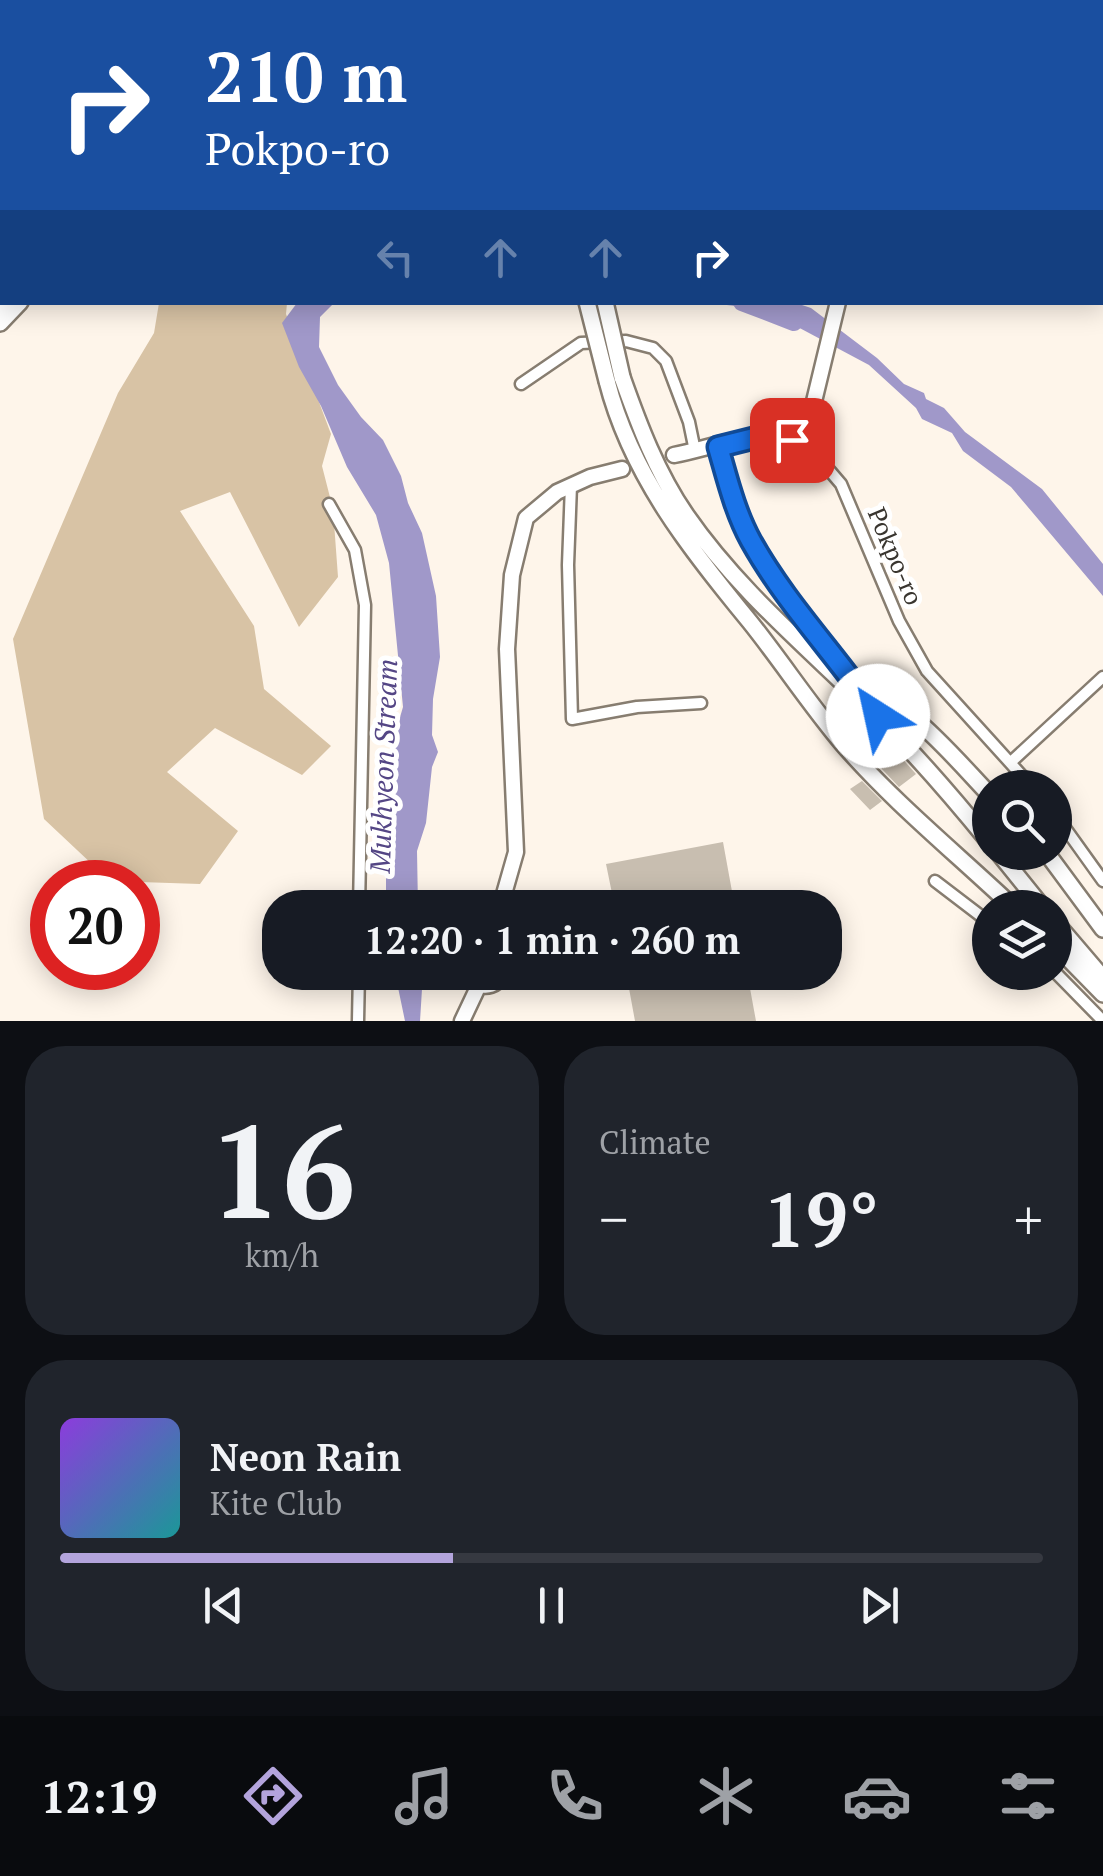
<!DOCTYPE html>
<html lang="en">
<head>
<meta charset="utf-8">
<style>
  body { margin:0; font-family:"PT Serif",serif; background:#20242c; color:#f1f3f6; height:100vh; display:flex; flex-direction:column; font-size:38px; white-space:nowrap }
  * { box-sizing:border-box; margin:0 }
  p { font-size:32px; color:#9ea1a6 }
  .icon { flex:none; width:55px; height:55px; fill:none; stroke:currentColor; stroke-width:2; stroke-linecap:round; stroke-linejoin:round }
  .map { position:relative; height:1021px; overflow:hidden }
  .sheet { display:flex; flex-direction:column; gap:25px; padding:25px; background:#0d0f14; flex:1 }
  .sheet>* { flex:none }
  .top-card { position:absolute; left:0px; top:0px; width:1105px; height:305px; box-shadow:0 5px 25px #0003; background:#1a4fa0; color:#fff; overflow:hidden }
  .tools { position:absolute; left:972px; top:770px; display:grid; gap:20px }
  .tools a { display:grid; place-items:center; width:100px; height:100px; border-radius:50%; background:#171b24; box-shadow:0 5px 25px #0003; font-size:50px }
  .speed { position:absolute; left:30px; top:860px; display:flex; gap:20px; font-size:50px; font-weight:700; text-align:center }
  .speed>* { display:grid; place-content:center; width:130px; height:130px; border-radius:50%; background:#171b24; box-shadow:0 5px 25px #0003; line-height:1 }
  .speed .limit { border:15px solid #d22; background:#fff; color:#111 }
  .pin { position:absolute; display:grid; place-items:center; width:85px; height:85px; color:#fff; margin:-42px; border-radius:20px; box-shadow:0 5px 15px #0006 }
  .me { position:absolute; width:110px; margin:-55px; rotate:325deg; stroke-linejoin:round; filter:drop-shadow(0 0 8px #0008) }
  .turn { display:flex; align-items:center; gap:35px; height:210px; padding:0 40px; font-size:45px }
  .turn .icon { width:130px; height:130px; stroke-width:2.5 }
  .turn b { display:block; font-size:70px; line-height:85px }
  .lanes { display:flex; align-items:center; height:95px; padding:0 40px; background:#0003; justify-content:center; gap:50px; direction:ltr }
  .lanes .off { opacity:.35 }
  .big { font-size:75px; font-weight:600; line-height:1.1 }
  .sheet .widget { flex:1; display:flex; flex-direction:column; justify-content:center; gap:15px; min-width:0; padding:0 35px; border-radius:40px; background:#20242c }
  .sheet .dial { align-items:center; gap:0 }
  .dial b { font-size:130px; line-height:1 }
  .song { display:flex; align-items:center; gap:30px }
  .cover { width:120px; height:120px; border-radius:15px; background:linear-gradient(135deg,hsl(270 70% 55%),hsl(180 70% 35%)) }
  .played { height:10px; border-radius:5px; background:linear-gradient(90deg,#b3a4dc 40%,#363941 40%) }
  .keys { display:flex; justify-content:space-around; direction:ltr }
  .heat { display:flex; justify-content:space-between; align-items:center; font-size:55px; direction:ltr }
  .sheet .tiles { flex:1; display:grid; gap:25px; grid-template-columns:1fr 1fr }
  .widget:last-child { grid-column:span 2 }
  .trip { position:absolute; left:262px; top:890px; width:580px; height:100px; border-radius:40px; background:#171b24; box-shadow:0 5px 25px #0003; font-weight:600; line-height:100px; text-align:center }
  .dock { display:flex; height:160px; justify-content:space-around; align-items:center; background:#090b0e; color:#9ea1a6 }
  .dock .icon { width:70px; height:70px }
  .dock .active { color:#b3a4dc }
  .dock b { font-size:45px; color:#f1f3f6 }
  .map>svg:first-child { display:block }
  .green { fill:#d8c3a5 }
  .water { fill:#a098c9 }
  .lines { fill:none; stroke-linecap:round; stroke-linejoin:round }
  .stream { stroke:#a098c9; stroke-width:2.5 }
  .river { stroke:#a098c9; stroke-width:18 }
  .building { fill:#c8beb0 }
  .minor-casing { stroke:#877d70; stroke-width:15 }
  .major-casing { stroke:#877d70; stroke-width:19 }
  .highway-casing { stroke:#877d70; stroke-width:20 }
  .minor { stroke:#fff; stroke-width:10 }
  .major { stroke:#fff; stroke-width:14 }
  .highway { stroke:#fff; stroke-width:15 }
  .highway-bridge-casing { stroke:#877d70; stroke-width:20; stroke-linecap:butt }
  .highway-bridge { stroke:#fff; stroke-width:15 }
  .route-casing { stroke:#114b97; stroke-width:25 }
  .route { stroke:#1a73e8; stroke-width:18 }
  .labels { text-anchor:middle; dominant-baseline:central; stroke-width:10; stroke-linejoin:round; paint-order:stroke }
  .street-label { font-size:25px; fill:#39352f; stroke:#fff }
  .water-label { font-size:28px; font-style:italic; fill:#544685; stroke:#fff }
</style>
</head>
<body>
<div class="map">
<svg width="1103" height="1021" viewBox="0 0 1103 1021">
  <rect width="100%" height="100%" fill="#fef5ea"/>
  <!-- green -->
  <path class="green" d="M 159,303 L 287,303 L 286,314 L 331,434 L 322,466 L 333,509 L 338,577 L 299,627 L 230,492 L 180,511 L 254,626 L 264,689 L 331,746 L 302,775 L 215,728 L 167,772 L 238,831 L 200,884 L 110,881 L 44,819 L 13,639 L 118,393 L 154,333 Z"/>
  <!-- water -->
  <path class="water" d="M 297,303 L 334,303 L 320,317 L 319,347 L 338,385 L 361,417 L 383,440 L 401,476 L 408,503 L 422,533 L 436,596 L 440,657 L 433,699 L 432,735 L 438,752 L 432,767 L 426,823 L 417,851 L 418,907 L 386,907 L 386,804 L 391,748 L 403,707 L 389,563 L 376,515 L 347,467 L 321,406 L 299,367 L 282,323 Z
    M 708,303 L 796,303 L 811,308 L 877,358 L 904,384 L 924,393 L 926,399 L 944,408 L 965,432 L 1042,489 L 1103,564 L 1103,596 L 1011,487 L 963,451 L 952,433 L 922,419 L 916,408 L 869,365 L 764,309 Z
    M 395,973 L 423,973 L 420,1021 L 405,1021 Z"/>
  <g class="lines">
    <!-- stream -->
    <path class="stream" d="M 1102,233 L 1103,233"/>
    <!-- river -->
    <path class="river" d="M 742,302 L 794,322"/>
  </g>
  <!-- building -->
  <path class="building" d="M 898,754 L 916,774 L 899,787 L 880,767 Z
    M 862,781 L 882,801 L 870,810 L 850,789 Z
    M 723,842 L 735,908 L 615,908 L 606,864 Z
    M 626,972 L 747,972 L 756,1021 L 635,1021 Z"/>
  <g class="lines">
    <defs>
      <path id="minor" d="M 1102,19 L 1103,20
        M 1102,259 L 1103,259
        M 521,384 L 581,343 L 626,341 L 653,348 L 666,361 L 689,422 L 695,451
        M 718,447 C 726,474 733,502 744,528 C 771,587 819,636 858,686
        M 803,447 L 823,463 L 841,484 L 899,621 L 927,671 L 1033,788
        M 571,485 L 568,565 L 572,719 L 637,707 L 701,703
        M 329,504 L 355,550 L 365,605 L 359,908
        M 1011,762 L 1103,677
        M 1055,814 L 1103,881
        M 935,881 L 990,923
        M 1055,972 L 1103,1021
        M 359,981 L 440,972
        M 358,1021 L 359,972"/>
      <path id="major" d="M 1102,199 L 1103,199
        M 674,455 C 716,447 764,425 803,447 L 838,302
        M 500,908 L 516,852 L 507,649 L 512,575 L 526,518 L 557,492 L 590,477 L 622,469
        M 467,972 L 473,982 C 486,989 498,986 503,972
        M 462,1021 L 479,985"/>
      <path id="highway" d="M 9,0 L 12,2
        M 24,0 L 26,2
        M 139,0 L 166,2
        M 59,2 L 92,0
        M 626,2 L 627,0
        M 640,2 L 641,0
        M 755,2 L 761,0
        M 0,287 L 2,286
        M 0,306 L 6,302
        M 0,323 L 20,302
        M 622,377 C 639,425 657,473 686,515 C 740,593 812,651 879,718 C 918,757 955,800 990,843
        M 607,381 C 631,475 690,549 750,622 C 782,662 810,705 843,744 C 894,803 957,854 1014,908
        M 845,685 C 897,686 955,759 990,795
        M 998,852 L 1043,908
        M 1046,852 L 1103,929
        M 1055,922 L 1103,978
        M 1055,945 L 1103,994"/>
    </defs>
    <!-- minor casing -->
    <use href="#minor" class="minor-casing"/>
    <!-- major casing -->
    <use href="#major" class="major-casing"/>
    <!-- highway casing -->
    <use href="#highway" class="highway-casing"/>
    <!-- minor -->
    <use href="#minor" class="minor"/>
    <!-- major -->
    <use href="#major" class="major"/>
    <!-- highway -->
    <use href="#highway" class="highway"/>
    <defs>
      <path id="highway-bridge" d="M 587,302 L 607,381
        M 605,302 L 622,377"/>
    </defs>
    <!-- highway-bridge casing -->
    <use href="#highway-bridge" class="highway-bridge-casing"/>
    <!-- highway-bridge -->
    <use href="#highway-bridge" class="highway-bridge"/>
  </g>
  <g class="lines">
    <defs>
      <path id="route" d="M 792,440 L 766,435 L 718,447 C 727,478 735,512 751,541 C 786,604 838,657 878,716"/>
    </defs>
    <!-- route casing -->
    <use href="#route" class="route-casing"/>
    <!-- route -->
    <use href="#route" class="route"/>
  </g>
  <g class="labels">
    <!-- street labels -->
    <g class="street-label">
      <text transform="translate(896 556) rotate(67)">Pokpo-ro</text>
    </g>
    <!-- water labels -->
    <g class="water-label">
      <text transform="translate(383 766) rotate(-88)">Mukhyeon Stream</text>
    </g>
  </g>
</svg>
<div class="tools">
<a><svg class="icon" aria-label="search" viewBox="0 0 24 24"><circle cx="10" cy="10" r="6"/><path d="M15 15l6 6"/></svg></a>
<a><svg class="icon" aria-label="layers" viewBox="0 0 24 24"><path d="M12 4l9 5-9 5-9-5zM3 14l9 5 9-5"/></svg></a>
</div>
<div class="speed"><div class="limit">20</div></div>
<div class="pin" style="left:792px;top:440px;background:#d93025"><svg class="icon" aria-label="arrive" viewBox="0 0 24 24"><path d="M6 21V4h12l-3 4 3 4H6"/></svg></div>
<svg class="me" style="left:878px;top:716px" viewBox="-20 -20 40 40"><circle r="19" fill="#fff"/><path d="M0-13L10 11 0 6-10 11z" fill="#1a73e8"/></svg>
<div class="trip">12:20 · 1 min · 260 m</div>
<div class="top-card">
<div class="turn"><svg class="icon" aria-label="right" viewBox="0 0 24 24"><path d="M7 20v-9h11M14 6l5 5-5 5"/></svg><div><b>210 m</b>Pokpo-ro</div></div>
<div class="lanes"><svg class="icon off" aria-label="left" viewBox="0 0 24 24"><path d="M17 20v-9H6M10 6l-5 5 5 5"/></svg><svg class="icon off" aria-label="ahead" viewBox="0 0 24 24"><path d="M12 20V5M6 11l6-6 6 6"/></svg><svg class="icon off" aria-label="ahead" viewBox="0 0 24 24"><path d="M12 20V5M6 11l6-6 6 6"/></svg><svg class="icon" aria-label="right" viewBox="0 0 24 24"><path d="M7 20v-9h11M14 6l5 5-5 5"/></svg></div>
</div>
</div>
<section class="sheet">
<div class="tiles">
<div class="widget dial"><b>16</b><p>km/h</p></div>
<div class="widget"><p>Climate</p>
<div class="heat"><a>−</a><b class="big">19°</b><a>+</a></div>
</div>
<div class="widget">
<div class="song"><i class="cover"></i><div><b>Neon Rain</b><p>Kite Club</p></div></div>
<div class="played"></div>
<div class="keys"><svg class="icon" aria-label="previous" viewBox="0 0 24 24"><path d="M18 5L8 12l10 7zM5 5v14"/></svg><svg class="icon" aria-label="pause" viewBox="0 0 24 24"><path d="M8 5v14M16 5v14"/></svg><svg class="icon" aria-label="next" viewBox="0 0 24 24"><path d="M6 5l10 7-10 7zM19 5v14"/></svg></div>
</div>
</div>
</section>
<nav class="dock">
<b>12:19</b>
<svg class="icon active" aria-label="directions" viewBox="0 0 24 24"><path d="M12 3l9 9-9 9-9-9zM9 14v-3h6M13 9l2 2-2 2"/></svg>
<svg class="icon" aria-label="music" viewBox="0 0 24 24"><path d="M9 18V5l10-2v13"/><circle cx="6" cy="18" r="3"/><circle cx="16" cy="16" r="3"/></svg>
<svg class="icon" aria-label="phone" viewBox="0 0 24 24"><path d="M5 4h4l2 5-3 2q2 4 5 5l2-3 5 2v4C11 20 4 13 5 4z"/></svg>
<svg class="icon" aria-label="climate" viewBox="0 0 24 24"><path d="M12 3v18M4 7l16 10M4 17L20 7"/></svg>
<svg class="icon" aria-label="car" viewBox="0 0 24 24"><path d="M5 17H2v-5l4-1 3-4h7l3 4 3 1v5h-3M9 17h6M6 11h13"/><circle cx="7" cy="17" r="2"/><circle cx="17" cy="17" r="2"/></svg>
<svg class="icon" aria-label="filters" viewBox="0 0 24 24"><path d="M4 7h16M4 17h16"/><circle cx="9" cy="7" r="2"/><circle cx="15" cy="17" r="2"/></svg>
</nav>
</body>
</html>
